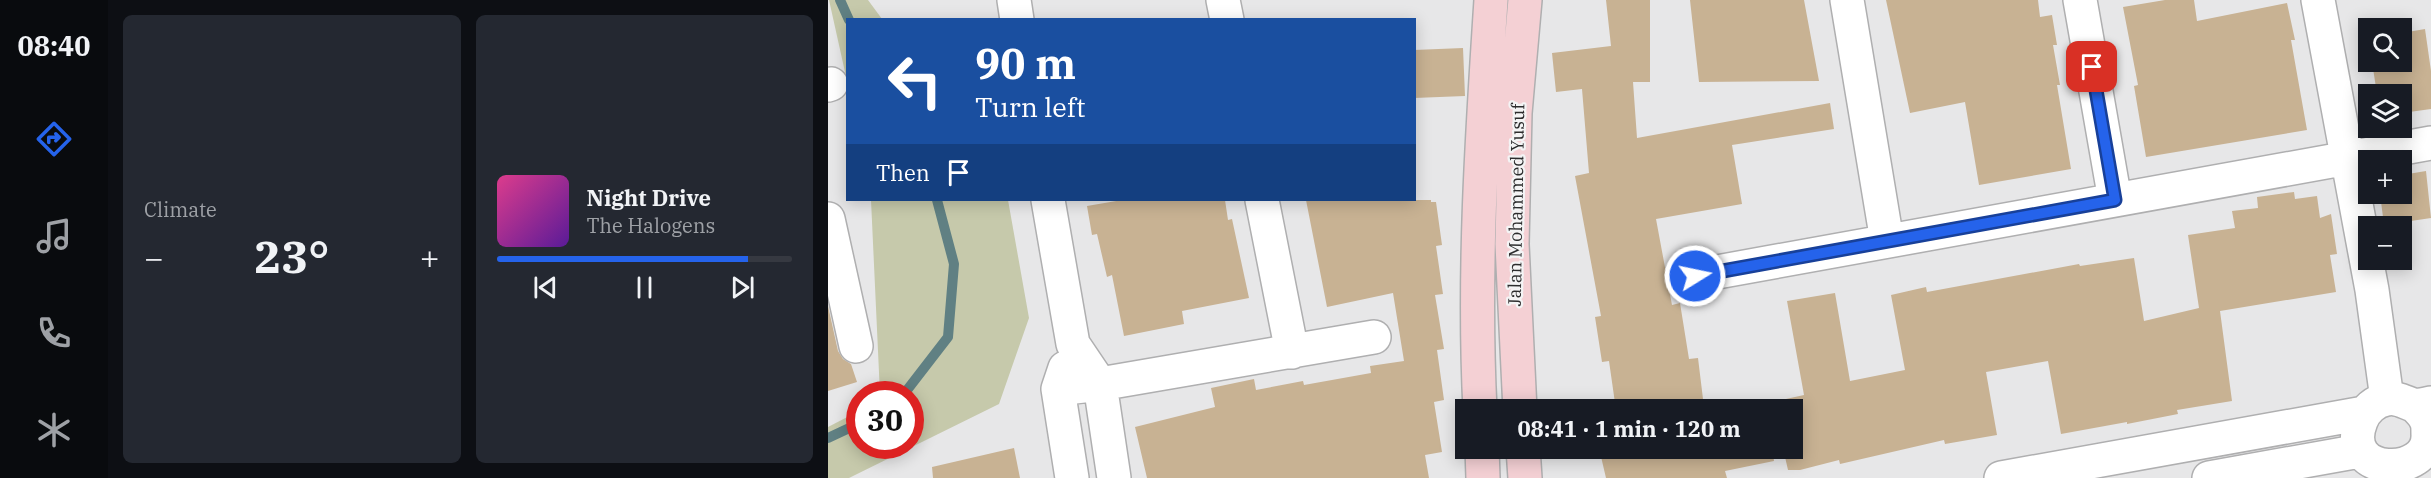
<!DOCTYPE html>
<html lang="en">
<head>
<meta charset="utf-8">
<style>
  body { margin:0; font-family:"IBM Plex Serif",serif; background:#242831; color:#f1f3f6; height:100vh; display:flex; flex-direction:column; font-size:22px; white-space:nowrap }
  * { box-sizing:border-box; margin:0 }
  p { font-size:20px; color:#9ea1a6 }
  .icon { flex:none; width:33px; height:33px; fill:none; stroke:currentColor; stroke-width:2; stroke-linecap:round; stroke-linejoin:round }
  .map { position:relative; flex:1; overflow:hidden }
  .panel { display:flex; flex-direction:column; gap:15px; padding:15px; background:#0d0f14; width:720px }
  .panel>* { flex:none }
  .hud { position:absolute; left:18px; top:18px; width:570px; height:183px; border-radius:0px; box-shadow:0 3px 15px #0003; background:#1a4fa0; color:#fff; overflow:hidden }
  .fabs { position:absolute; left:1530px; top:18px; display:grid; gap:12px }
  .fabs a { display:grid; place-items:center; width:54px; height:54px; border-radius:0px; background:#171b24; box-shadow:0 3px 15px #0003; font-size:30px }
  .speed { position:absolute; left:18px; top:381px; display:flex; gap:12px; font-size:30px; font-weight:700; text-align:center }
  .speed>* { display:grid; place-content:center; width:78px; height:78px; border-radius:50%; background:#171b24; box-shadow:0 3px 15px #0003; line-height:1 }
  .speed .limit { border:9px solid #d22; background:#fff; color:#111 }
  .pin { position:absolute; display:grid; place-items:center; width:51px; height:51px; color:#fff; margin:-26px; border-radius:12px; box-shadow:0 3px 9px #0006 }
  .me { position:absolute; width:66px; margin:-33px; rotate:80deg; stroke-linejoin:round; filter:drop-shadow(0 0 4px #0008) }
  .turn { display:flex; align-items:center; gap:21px; height:126px; padding:0 30px; font-size:27px }
  .turn .icon { width:78px; height:78px; stroke-width:2.5 }
  .turn b { display:block; font-size:42px; line-height:51px }
  .then { display:flex; align-items:center; height:57px; padding:0 30px; background:#0003; gap:12px; font-size:22px }
  .big { font-size:45px; font-weight:800; line-height:1.1 }
  .panel .widget { flex:1; display:flex; flex-direction:column; justify-content:center; gap:9px; min-width:0; padding:0 21px; border-radius:9px; background:#242831 }
  .song { display:flex; align-items:center; gap:18px }
  .cover { width:72px; height:72px; border-radius:9px; background:linear-gradient(135deg,hsl(330 70% 55%),hsl(270 70% 35%)) }
  .played { height:6px; border-radius:3px; background:linear-gradient(90deg,#2563eb 85%,#363941 85%) }
  .keys { display:flex; justify-content:space-around; direction:ltr }
  .heat { display:flex; justify-content:space-between; align-items:center; font-size:33px; direction:ltr }
  .panel .tiles { flex:1; display:grid; gap:15px; grid-template-columns:repeat(2,1fr) }
  .trip { position:absolute; left:627px; top:399px; width:348px; height:60px; border-radius:0px; background:#171b24; box-shadow:0 3px 15px #0003; font-weight:800; line-height:60px; text-align:center }
  main { display:flex; flex:1; min-height:0 }
  .tab-bar { display:flex; flex-direction:column; width:108px; justify-content:space-around; align-items:center; background:#090b0e; color:#9ea1a6 }
  .tab-bar .icon { width:42px; height:42px }
  .tab-bar .on { color:#2563eb }
  .tab-bar b { font-size:27px; color:#f1f3f6 }
  .map>svg:first-child { display:block }
  .green { fill:#c6c9ab }
  .lines { fill:none; stroke-linecap:round; stroke-linejoin:round }
  .stream { stroke:#608083; stroke-width:10 }
  .building { fill:#c8b293 }
  .minor-casing { stroke:#afafb0; stroke-width:36 }
  .secondary-casing { stroke:#afafb0; stroke-width:36 }
  .minor { stroke:#fff; stroke-width:33 }
  .secondary { stroke:#f4d0d4; stroke-width:33 }
  .route-casing { stroke:#184099; stroke-width:15 }
  .route { stroke:#2563eb; stroke-width:10 }
  .labels { text-anchor:middle; dominant-baseline:central; stroke-width:4.5; stroke-linejoin:round; paint-order:stroke }
  .street-label { font-size:18px; fill:#2c2c2d; stroke:#f4f4f5 }
</style>
</head>
<body>
<main>
<nav class="tab-bar">
<b>08:40</b>
<svg class="icon on" aria-label="directions" viewBox="0 0 24 24"><path d="M12 3l9 9-9 9-9-9zM9 14v-3h6M13 9l2 2-2 2"/></svg>
<svg class="icon" aria-label="music" viewBox="0 0 24 24"><path d="M9 18V5l10-2v13"/><circle cx="6" cy="18" r="3"/><circle cx="16" cy="16" r="3"/></svg>
<svg class="icon" aria-label="phone" viewBox="0 0 24 24"><path d="M5 4h4l2 5-3 2q2 4 5 5l2-3 5 2v4C11 20 4 13 5 4z"/></svg>
<svg class="icon" aria-label="climate" viewBox="0 0 24 24"><path d="M12 3v18M4 7l16 10M4 17L20 7"/></svg>
</nav>
<section class="panel">
<div class="tiles">
<div class="widget"><p>Climate</p>
<div class="heat"><a>−</a><b class="big">23°</b><a>+</a></div>
</div>
<div class="widget">
<div class="song"><i class="cover"></i><div><b>Night Drive</b><p>The Halogens</p></div></div>
<div class="played"></div>
<div class="keys"><svg class="icon" aria-label="previous" viewBox="0 0 24 24"><path d="M18 5L8 12l10 7zM5 5v14"/></svg><svg class="icon" aria-label="pause" viewBox="0 0 24 24"><path d="M8 5v14M16 5v14"/></svg><svg class="icon" aria-label="next" viewBox="0 0 24 24"><path d="M6 5l10 7-10 7zM19 5v14"/></svg></div>
</div>
</div>
</section>
<div class="map">
<svg width="1603" height="478" viewBox="0 0 1603 478">
  <rect width="100%" height="100%" fill="#e7e7e8"/>
  <!-- green -->
  <path class="green" d="M 1,0 L 40,0 L 54,19 L 20,20 L 19,81 Z
    M 43,200 L 180,200 L 201,318 L 171,404 L 21,478 L 0,478 L 0,427 L 31,411 L 32,446 L 82,446 L 82,394 L 52,394 Z"/>
  <g class="lines">
    <!-- stream -->
    <path class="stream" d="M 12,0 L 21,20
      M 76,394 L 120,337 L 126,264 L 109,200
      M 0,438 L 32,423"/>
  </g>
  <!-- building -->
  <path class="building" d="M 778,0 L 822,0 L 822,82 L 805,82 L 809,138 L 1002,103 L 1006,129 L 904,145 L 914,204 L 828,219 L 844,305 L 852,303 L 861,359 L 870,358 L 875,399 L 788,410 L 781,361 L 774,362 L 767,317 L 773,316 L 747,176 L 761,173 L 754,89 L 728,92 L 724,53 L 783,46 Z
    M 862,0 L 976,0 L 991,81 L 871,82 Z
    M 1058,0 L 1210,0 L 1212,17 L 1224,15 L 1229,45 L 1225,45 L 1232,85 L 1229,85 L 1243,169 L 1151,185 L 1137,102 L 1082,113 Z
    M 1337,0 L 1366,0 L 1369,21 L 1459,3 L 1467,40 L 1463,40 L 1479,130 L 1318,157 L 1306,86 L 1310,85 L 1295,7 Z
    M 1597,29 L 1603,71 L 1603,109 L 1574,113 L 1574,94 L 1549,94 L 1544,62 L 1574,62 L 1574,33 Z
    M 635,48 L 637,96 L 586,98 L 586,50 Z
    M 1598,171 L 1603,218 L 1556,225 L 1552,194 L 1574,194 L 1574,175 Z
    M 1466,192 L 1467,199 L 1489,196 L 1492,218 L 1503,214 L 1509,254 L 1502,255 L 1508,292 L 1392,311 L 1404,401 L 1349,410 L 1350,414 L 1299,424 L 1299,422 L 1233,434 L 1220,361 L 1158,372 L 1169,435 L 1117,444 L 1116,440 L 1012,464 L 1011,460 L 972,470 L 960,470 L 955,448 L 964,448 L 964,410 L 946,410 L 944,402 L 976,395 L 959,301 L 1007,293 L 1022,381 L 1077,370 L 1063,295 L 1098,287 L 1099,292 L 1251,264 L 1252,266 L 1306,258 L 1316,321 L 1371,308 L 1360,235 L 1407,228 L 1404,211 L 1430,208 L 1429,197 Z
    M 294,200 L 397,200 L 400,220 L 404,219 L 421,298 L 354,311 L 356,324 L 296,336 L 284,275 L 279,277 L 269,234 L 264,235 L 259,206 Z
    M 478,200 L 603,200 L 603,202 L 608,202 L 614,245 L 608,246 L 615,294 L 607,295 L 616,349 L 609,350 L 616,400 L 606,402 L 614,452 L 597,455 L 601,478 L 319,478 L 307,427 L 387,407 L 383,388 L 426,379 L 428,390 L 475,381 L 476,385 L 543,373 L 542,366 L 576,361 L 565,293 L 499,307 Z
    M 0,306 L 10,351 L 15,359 L 23,364 L 29,382 L 0,391 Z
    M 186,448 L 192,478 L 105,478 L 104,467 Z
    M 771,448 L 944,448 L 946,461 L 897,471 L 899,478 L 778,478 Z"/>
  <g class="lines">
    <defs>
      <path id="minor" d="M 186,0 L 189,20
        M 395,0 L 399,20
        M 1019,0 L 1059,241
        M 1252,0 L 1287,200
        M 1490,0 L 1544,290 L 1559,399
        M 0,85 L 3,84
        M 220,200 L 245,344 L 272,384 L 286,478
        M 434,200 L 464,352
        M 0,219 L 28,346
        M 867,276 L 1603,143
        M 237,368 L 230,389 L 244,478
        M 230,389 L 272,384 L 546,337
        M 1587,406 C 1591,410 1596,415 1598,420 C 1600,424 1600,429 1600,434 C 1603,478 1511,478 1533,421 C 1537,410 1547,401 1559,399 C 1569,397 1576,402 1585,405 C 1590,406 1598,404 1603,403
        M 1173,478 L 1536,413
        M 1381,478 L 1532,451"/>
      <path id="secondary" d="M 652,410 C 645,272 654,137 663,0
        M 692,410 L 684,244 L 687,113 L 697,0
        M 654,448 L 655,478
        M 695,448 L 697,478"/>
    </defs>
    <!-- minor casing -->
    <use href="#minor" class="minor-casing"/>
    <!-- secondary casing -->
    <use href="#secondary" class="secondary-casing"/>
    <!-- minor -->
    <use href="#minor" class="minor"/>
    <!-- secondary -->
    <use href="#secondary" class="secondary"/>
  </g>
  <g class="lines">
    <defs>
      <path id="route" d="M 867,276 L 1287,200 L 1264,67"/>
    </defs>
    <!-- route casing -->
    <use href="#route" class="route-casing"/>
    <!-- route -->
    <use href="#route" class="route"/>
  </g>
  <g class="labels">
    <!-- street labels -->
    <g class="street-label">
      <text transform="translate(688 205) rotate(-89)">Jalan Mohammed Yusuf</text>
    </g>
  </g>
</svg>
<div class="fabs">
<a><svg class="icon" aria-label="search" viewBox="0 0 24 24"><circle cx="10" cy="10" r="6"/><path d="M15 15l6 6"/></svg></a>
<a><svg class="icon" aria-label="layers" viewBox="0 0 24 24"><path d="M12 4l9 5-9 5-9-5zM3 14l9 5 9-5"/></svg></a>
<a>+</a>
<a>−</a>
</div>
<div class="speed"><div class="limit">30</div></div>
<div class="pin" style="left:1264px;top:67px;background:#d93025"><svg class="icon" aria-label="arrive" viewBox="0 0 24 24"><path d="M6 21V4h12l-3 4 3 4H6"/></svg></div>
<svg class="me" style="left:867px;top:276px" viewBox="-20 -20 40 40"><circle r="17" fill="#2563eb" stroke="#fff" stroke-width="3"/><path d="M0-11L8 9 0 5-8 9z" fill="#fff"/></svg>
<div class="trip">08:41 · 1 min · 120 m</div>
<div class="hud">
<div class="turn"><svg class="icon" aria-label="left" viewBox="0 0 24 24"><path d="M17 20v-9H6M10 6l-5 5 5 5"/></svg><div><b>90 m</b>Turn left</div></div>
<div class="then">Then<svg class="icon" aria-label="arrive" viewBox="0 0 24 24"><path d="M6 21V4h12l-3 4 3 4H6"/></svg></div>
</div>
</div>
</main>
</body>
</html>
